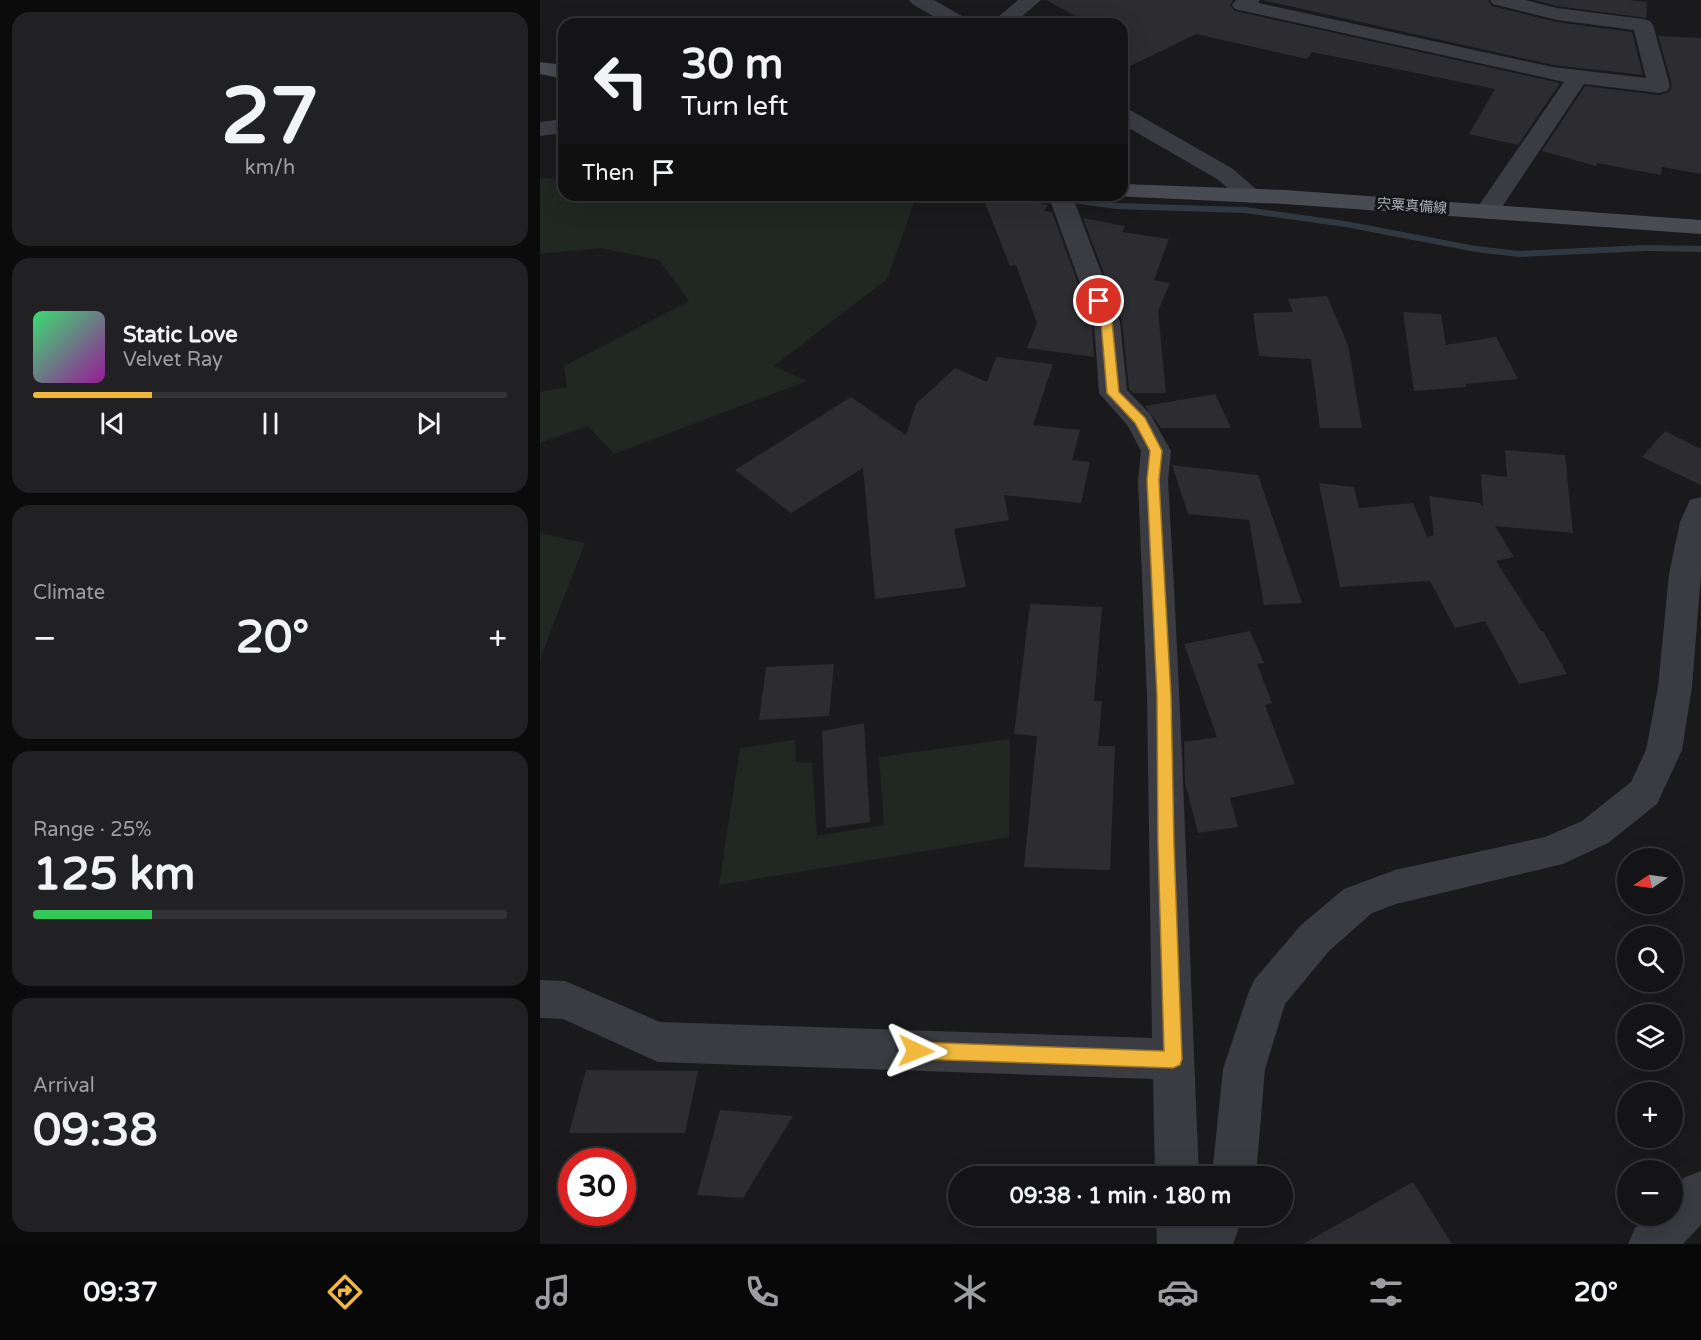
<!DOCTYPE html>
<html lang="en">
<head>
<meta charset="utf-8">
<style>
  body { margin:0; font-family:"Varela Round","Noto Sans JP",sans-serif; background:#212123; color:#f1f3f6; height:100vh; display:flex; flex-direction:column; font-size:22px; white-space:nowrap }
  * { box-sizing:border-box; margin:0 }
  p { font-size:20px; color:#9d9ea1 }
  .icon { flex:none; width:33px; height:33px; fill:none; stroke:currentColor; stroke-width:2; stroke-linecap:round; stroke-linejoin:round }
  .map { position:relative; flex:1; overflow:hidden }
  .sheet { display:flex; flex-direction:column; gap:12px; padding:12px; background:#0b0b0c; width:540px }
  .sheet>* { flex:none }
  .top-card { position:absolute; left:18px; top:18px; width:570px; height:183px; border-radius:18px; box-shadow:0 6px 24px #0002,0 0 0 2px #333335; background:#141416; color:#f1f3f6; overflow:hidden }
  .needle { width:39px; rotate:257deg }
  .buttons { position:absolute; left:1077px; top:848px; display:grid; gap:12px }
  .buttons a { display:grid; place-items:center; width:66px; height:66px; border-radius:50%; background:#141416; box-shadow:0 6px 24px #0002,0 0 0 2px #333335; font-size:30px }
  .speed { position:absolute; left:18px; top:1148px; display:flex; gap:12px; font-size:30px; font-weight:700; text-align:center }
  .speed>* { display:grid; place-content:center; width:78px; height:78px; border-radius:50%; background:#141416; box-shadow:0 6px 24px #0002,0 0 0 2px #333335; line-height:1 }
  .speed .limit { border:9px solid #d22; background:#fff; color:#111 }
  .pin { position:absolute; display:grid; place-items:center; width:51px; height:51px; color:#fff; margin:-26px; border:3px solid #fff; border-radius:50%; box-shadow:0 2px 6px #0007 }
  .me { position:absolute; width:66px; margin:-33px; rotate:92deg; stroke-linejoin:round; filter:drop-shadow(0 0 4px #0008) }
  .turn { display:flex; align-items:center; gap:21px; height:126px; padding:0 24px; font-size:27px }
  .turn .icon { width:78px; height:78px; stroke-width:2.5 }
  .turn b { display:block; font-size:42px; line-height:51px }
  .then { display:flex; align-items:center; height:57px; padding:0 24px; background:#0003; gap:12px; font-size:22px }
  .big { font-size:45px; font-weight:700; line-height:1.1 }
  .sheet .tile { flex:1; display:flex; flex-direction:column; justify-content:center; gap:9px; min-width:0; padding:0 21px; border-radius:18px; background:#212123 }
  .sheet .dial { align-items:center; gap:0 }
  .dial b { font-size:78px; line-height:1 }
  .song { display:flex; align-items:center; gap:18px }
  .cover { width:72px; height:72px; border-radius:9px; background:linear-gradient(135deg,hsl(140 70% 55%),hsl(300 70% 35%)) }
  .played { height:6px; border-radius:3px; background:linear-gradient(90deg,#f2b83d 25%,#333335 25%) }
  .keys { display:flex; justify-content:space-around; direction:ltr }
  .heat { display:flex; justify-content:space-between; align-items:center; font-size:33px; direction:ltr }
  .charge { height:9px; border-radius:4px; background:linear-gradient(90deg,#34c759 25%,#333335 0) }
  .trip { position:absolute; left:408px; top:1166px; width:345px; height:60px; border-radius:30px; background:#141416; box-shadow:0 6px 24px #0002,0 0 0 2px #333335; font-weight:700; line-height:60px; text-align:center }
  .dock { display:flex; height:96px; justify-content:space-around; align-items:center; background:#080809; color:#9d9ea1 }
  .dock .icon { width:42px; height:42px }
  .dock .selected { color:#f2b83d }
  .dock b { font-size:27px; color:#f1f3f6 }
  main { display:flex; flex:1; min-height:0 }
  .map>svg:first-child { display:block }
  .green { fill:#202821 }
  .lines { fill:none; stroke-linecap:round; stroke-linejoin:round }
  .stream { fill:#303941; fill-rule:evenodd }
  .building { fill:#2d2d31 }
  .minor { fill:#3b3c42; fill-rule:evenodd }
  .secondary { fill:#494b52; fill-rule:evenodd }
  .route { fill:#f2b83d; stroke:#9d7828; stroke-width:1.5 }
  .labels { text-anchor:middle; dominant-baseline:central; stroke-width:6; stroke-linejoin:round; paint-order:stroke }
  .far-street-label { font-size:14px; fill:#adb1bc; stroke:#151518 }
</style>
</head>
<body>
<main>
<section class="sheet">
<div class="tile dial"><b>27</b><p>km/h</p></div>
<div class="tile">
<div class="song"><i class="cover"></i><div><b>Static Love</b><p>Velvet Ray</p></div></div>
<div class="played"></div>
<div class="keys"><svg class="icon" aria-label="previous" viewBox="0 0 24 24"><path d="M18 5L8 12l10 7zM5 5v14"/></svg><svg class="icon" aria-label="pause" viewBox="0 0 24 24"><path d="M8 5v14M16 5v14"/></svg><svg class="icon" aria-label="next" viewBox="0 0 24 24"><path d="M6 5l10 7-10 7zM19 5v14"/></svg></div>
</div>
<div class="tile"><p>Climate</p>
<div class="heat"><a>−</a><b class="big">20°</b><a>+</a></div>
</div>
<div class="tile"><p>Range · 25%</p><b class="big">125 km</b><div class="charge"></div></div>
<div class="tile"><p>Arrival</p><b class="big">09:38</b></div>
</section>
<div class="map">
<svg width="1161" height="1244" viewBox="0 0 1161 1244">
  <rect width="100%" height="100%" fill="#1a1a1d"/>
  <!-- green -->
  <path class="green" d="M 0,178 L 24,179 L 24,195 L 291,195 L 374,202 L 347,279 L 234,366 L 267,381 L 74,454 L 48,426 L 0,443 L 0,392 L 27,387 L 24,366 L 149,301 L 119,260 L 61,248 L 0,254 Z
    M 0,533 L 45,543 L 0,659 Z
    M 470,739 L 469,837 L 179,885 L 200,748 L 255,740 L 256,762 L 272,763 L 277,836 L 344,825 L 339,757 Z"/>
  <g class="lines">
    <!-- stream -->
    <path class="stream" d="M 491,195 L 518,195 L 576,203 L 705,207 L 805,221 L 936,246 L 979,251 L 1106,245 L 1161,246 L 1161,252 L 1106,251 L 979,257 L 936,252 L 805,227 L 705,213 L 576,209 L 496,198 Z"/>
  </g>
  <!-- building -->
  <path class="building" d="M 506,0 L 693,0 L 690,5 L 695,11 L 1020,83 L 978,145 L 929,134 L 955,89 L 772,52 L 767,59 L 656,34 L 582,70 L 582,24 L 551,24 Z
    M 722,0 L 948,0 L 952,6 L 1016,22 L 1092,32 L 1103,75 L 1013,65 Z
    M 994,0 L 1087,0 L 1107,2 L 1106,18 L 1017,6 Z
    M 1118,36 L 1161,38 L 1161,174 L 1122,167 L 1121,175 L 1057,163 L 1056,166 L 1002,151 L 1045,86 L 1119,95 L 1129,92 L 1132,85 Z
    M 442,195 L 467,195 L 508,205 L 504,211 L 512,212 L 552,322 L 554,357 L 487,348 L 497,323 L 476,265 L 470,266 Z
    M 543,218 L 585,226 L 582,232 L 629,239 L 614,280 L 630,283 L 618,311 L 626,393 L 593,393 L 589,389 L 582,321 Z
    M 787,296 L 808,345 L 822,428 L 780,428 L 771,359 L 719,356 L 713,313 L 753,312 L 748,299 Z
    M 863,312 L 901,314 L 906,345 L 956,337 L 978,379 L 926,384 L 926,387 L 874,391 Z
    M 456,357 L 513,364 L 493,425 L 540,430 L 532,460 L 550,462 L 541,503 L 464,495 L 469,520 L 414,529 L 426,587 L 335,599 L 323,468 L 251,513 L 195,470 L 311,397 L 366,435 L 376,404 L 415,368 L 447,382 Z
    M 675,394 L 691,428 L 621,428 L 605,406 Z
    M 1125,431 L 1161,449 L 1161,485 L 1102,457 Z
    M 965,450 L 1025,455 L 1033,533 L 955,526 L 974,557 L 956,561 L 1001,631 L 1003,631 L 1027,674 L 979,684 L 945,621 L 915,628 L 890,581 L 800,587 L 779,483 L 814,487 L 819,508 L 873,503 L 887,537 L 894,535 L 889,496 L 940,503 L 943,507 L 941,474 L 967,477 Z
    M 632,465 L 718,475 L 762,603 L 724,605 L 709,520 L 648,514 Z
    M 490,604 L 562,607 L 554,701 L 562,701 L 558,746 L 575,746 L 570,870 L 484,867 L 497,736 L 474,734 Z
    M 710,631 L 724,663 L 717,664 L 732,703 L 725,705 L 755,784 L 690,798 L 698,827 L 658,833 L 645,783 L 644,742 L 677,737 L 644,644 Z
    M 294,664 L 289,716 L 219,720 L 226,667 Z
    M 324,723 L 330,822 L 286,828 L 282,731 Z
    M 46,1070 L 158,1071 L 145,1133 L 29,1133 Z
    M 180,1110 L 253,1116 L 203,1198 L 157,1195 Z
    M 873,1182 L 912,1244 L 763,1244 Z"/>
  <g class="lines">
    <!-- minor -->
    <path class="minor" d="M 369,0 L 394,0 L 429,20 L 432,24 L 407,24 L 372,4 Z
      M 478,0 L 501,0 L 473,24 L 450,24 Z
      M 696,0 L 720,0 L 718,3 L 1013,67 L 1106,78 L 1094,30 L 1017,20 L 953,4 L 950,0 L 985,0 L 1017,8 L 1103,19 L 1110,21 L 1113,25 L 1130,86 L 1127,91 L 1119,93 L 1044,84 L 956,216 L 947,218 L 938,216 L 935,211 L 1024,82 L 695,9 L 692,5 Z
      M 582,108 L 590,110 L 693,169 L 724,196 L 721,201 L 712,203 L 703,201 L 677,179 L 582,124 Z
      M 24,119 L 24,133 L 0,136 L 0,122 Z
      M 513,195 L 537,195 L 535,203 L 580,322 L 587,390 L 610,414 L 631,451 L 628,481 C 642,713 649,944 659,1176 L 615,1176 L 613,1079 L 118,1062 L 23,1019 L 0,1018 L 0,980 L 25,981 L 120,1022 L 612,1038 L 607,696 L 598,481 L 601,451 L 588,426 L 559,393 L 554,322 L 511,203 Z
      M 1161,497 L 1161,574 L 1152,687 L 1142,750 L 1117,804 L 1068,843 L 1023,864 L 856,904 L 832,913 L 789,951 L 745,1004 L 725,1069 L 716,1176 L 672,1176 L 683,1069 L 708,994 L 714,980 L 761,925 L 804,889 L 855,870 L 1005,837 L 1042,821 L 1091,782 L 1106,750 L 1118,687 L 1129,574 L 1140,522 L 1150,500 Z
      M 1161,1171 L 1161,1225 L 1143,1244 L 1088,1244 L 1095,1228 L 1108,1215 L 1132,1215 L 1132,1190 L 1145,1177 Z
      M 616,1215 L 704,1215 L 693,1244 L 617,1244 Z"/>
    <!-- secondary -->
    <path class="secondary" d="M 0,62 L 24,65 L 24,79 L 0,74 Z
      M 582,184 L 745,190 L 1161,220 L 1161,234 L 745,204 L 573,196 L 582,195 Z"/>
  </g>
  <!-- route -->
  <path class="route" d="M 559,298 L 565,301 L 572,322 L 579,392 L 605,418 L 622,451 L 619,480 L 631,696 L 634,845 L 642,1059 L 640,1065 L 633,1068 L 376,1059 L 370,1057 L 367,1051 L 370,1045 L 376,1042 L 624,1051 L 618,845 L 617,696 L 607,480 L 610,451 L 595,423 L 567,393 L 561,322 L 554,301 Z"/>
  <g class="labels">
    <!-- far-street labels -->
    <g class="far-street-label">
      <text transform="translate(872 206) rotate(4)">宍粟真備線</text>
    </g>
  </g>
</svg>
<div class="buttons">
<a><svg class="needle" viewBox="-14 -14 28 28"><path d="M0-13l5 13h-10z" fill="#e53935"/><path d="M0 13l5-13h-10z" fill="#9d9ea1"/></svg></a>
<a><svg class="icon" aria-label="search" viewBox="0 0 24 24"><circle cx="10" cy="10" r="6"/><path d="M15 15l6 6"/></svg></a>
<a><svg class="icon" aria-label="layers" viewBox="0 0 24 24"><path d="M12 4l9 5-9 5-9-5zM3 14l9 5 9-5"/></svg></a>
<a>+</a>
<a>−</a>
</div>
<div class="speed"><div class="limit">30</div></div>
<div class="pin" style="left:559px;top:301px;background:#d93025"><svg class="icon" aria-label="arrive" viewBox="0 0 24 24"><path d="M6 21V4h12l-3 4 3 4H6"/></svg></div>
<svg class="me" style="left:376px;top:1051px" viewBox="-20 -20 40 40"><path d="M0-17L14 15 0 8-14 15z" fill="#f2b83d" stroke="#fff" stroke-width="4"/></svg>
<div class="trip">09:38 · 1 min · 180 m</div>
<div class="top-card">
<div class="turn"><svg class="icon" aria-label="left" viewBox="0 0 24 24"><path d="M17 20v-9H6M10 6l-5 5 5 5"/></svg><div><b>30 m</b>Turn left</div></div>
<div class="then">Then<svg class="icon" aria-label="arrive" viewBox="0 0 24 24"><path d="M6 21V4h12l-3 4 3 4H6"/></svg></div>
</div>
</div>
</main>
<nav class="dock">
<b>09:37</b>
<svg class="icon selected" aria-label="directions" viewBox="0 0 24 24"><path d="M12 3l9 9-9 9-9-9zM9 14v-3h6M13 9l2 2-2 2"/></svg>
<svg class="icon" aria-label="music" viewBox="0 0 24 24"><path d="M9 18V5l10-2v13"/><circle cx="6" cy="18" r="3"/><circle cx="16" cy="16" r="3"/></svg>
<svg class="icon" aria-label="phone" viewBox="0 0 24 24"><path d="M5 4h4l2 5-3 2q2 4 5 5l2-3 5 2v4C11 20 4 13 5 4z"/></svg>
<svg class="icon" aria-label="climate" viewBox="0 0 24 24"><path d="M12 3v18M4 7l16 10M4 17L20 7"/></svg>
<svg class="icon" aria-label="car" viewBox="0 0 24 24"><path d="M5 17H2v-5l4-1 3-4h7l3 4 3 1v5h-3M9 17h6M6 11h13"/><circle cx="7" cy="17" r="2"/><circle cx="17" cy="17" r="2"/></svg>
<svg class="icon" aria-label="filters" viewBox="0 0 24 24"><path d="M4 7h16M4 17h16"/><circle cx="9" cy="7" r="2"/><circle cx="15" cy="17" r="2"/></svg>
<b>20°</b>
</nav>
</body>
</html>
